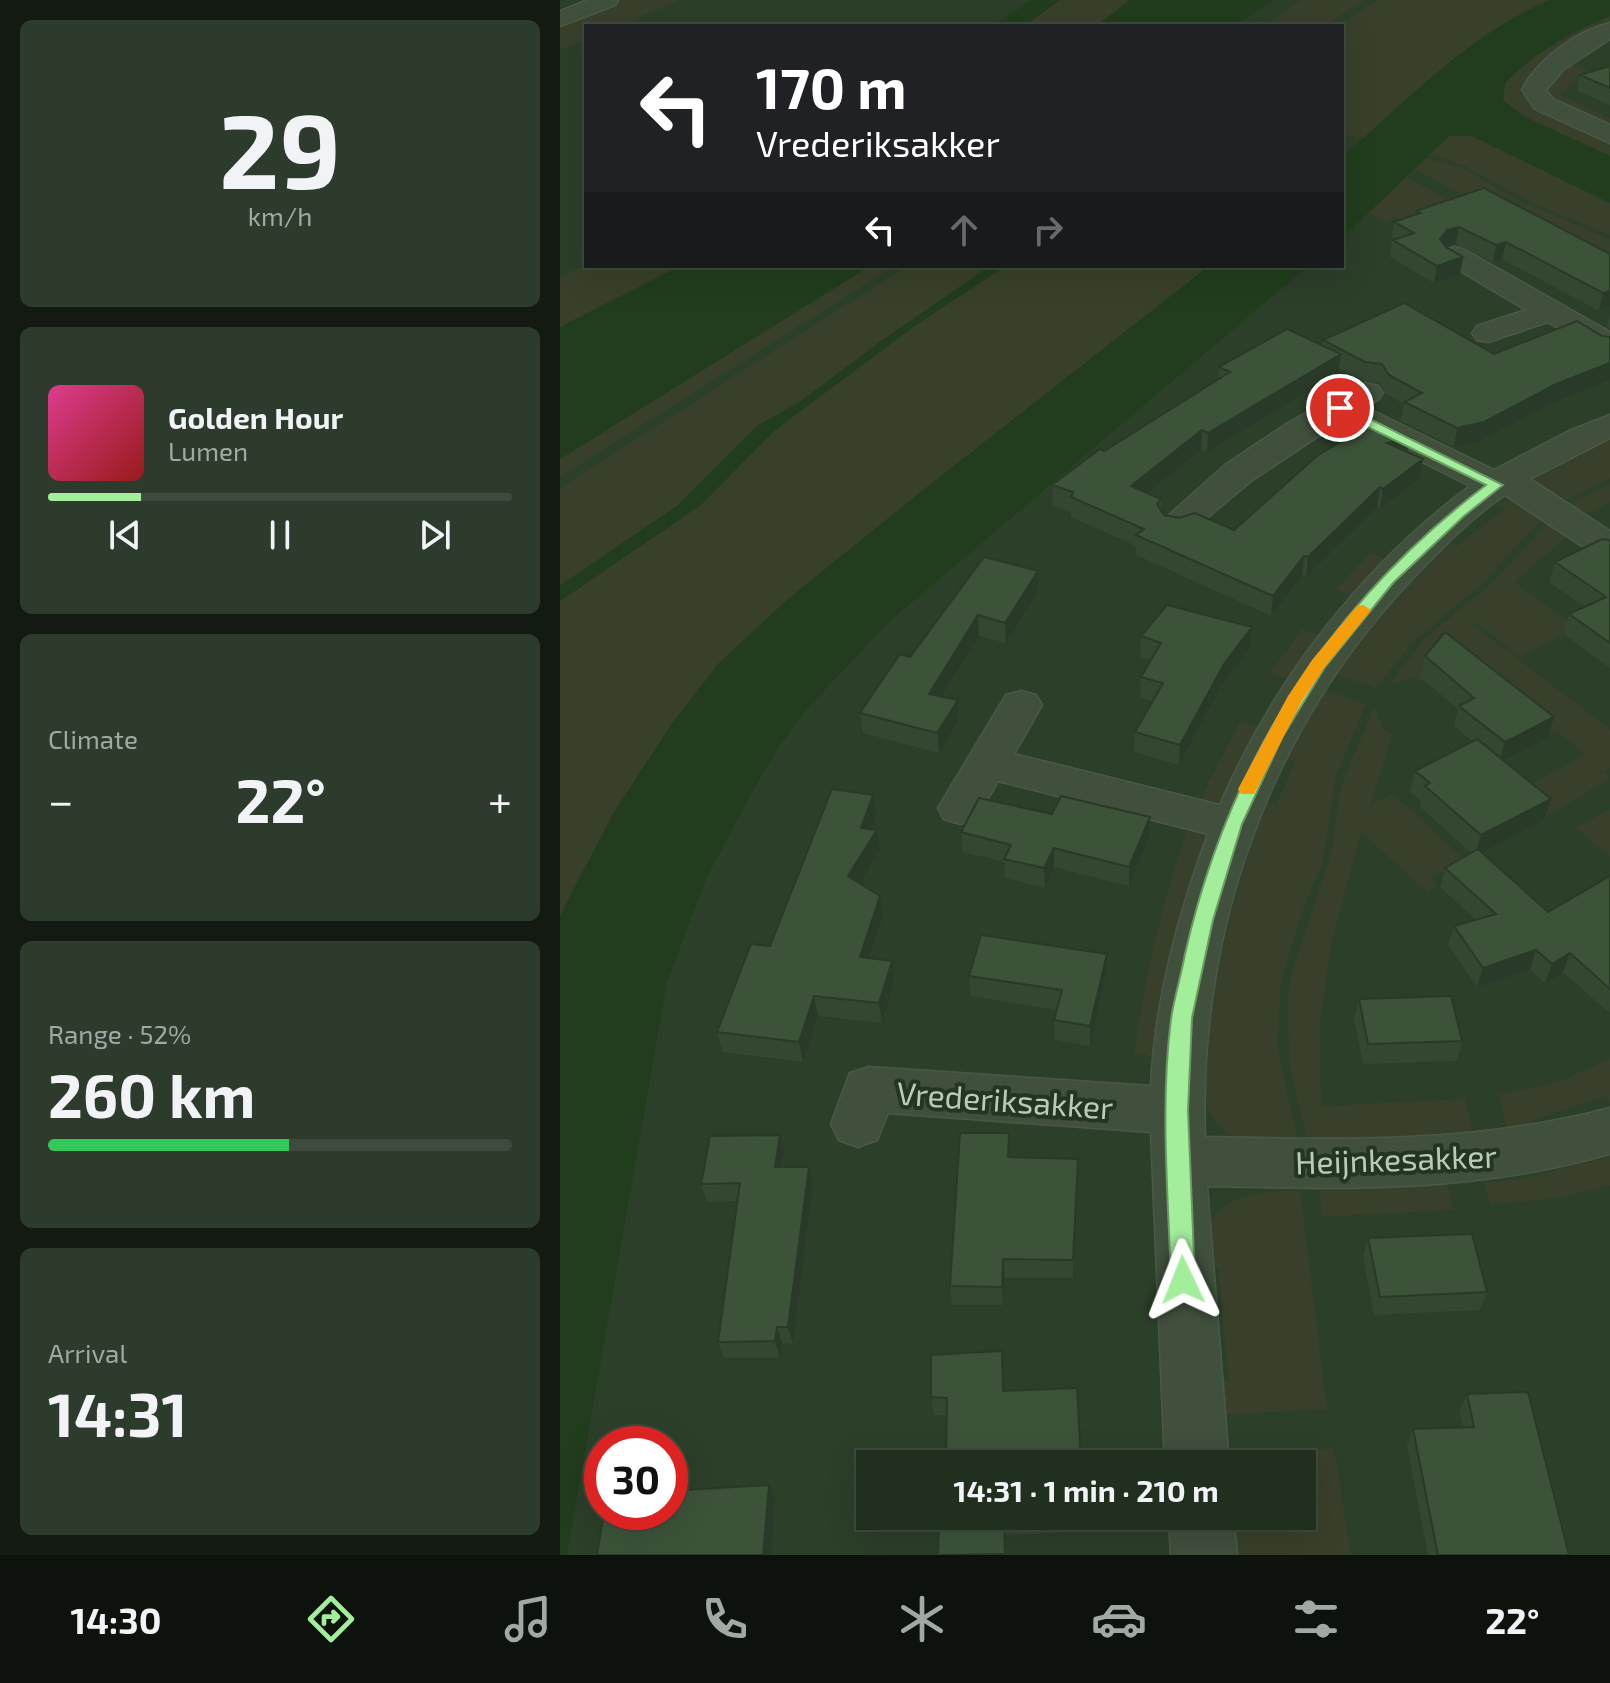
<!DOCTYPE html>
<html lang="en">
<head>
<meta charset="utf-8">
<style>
  body { margin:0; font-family:"Exo 2",sans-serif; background:#2d3b2c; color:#f1f3f6; height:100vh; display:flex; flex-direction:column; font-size:30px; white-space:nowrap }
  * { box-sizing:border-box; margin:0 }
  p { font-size:26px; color:#a2a9a4 }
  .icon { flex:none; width:44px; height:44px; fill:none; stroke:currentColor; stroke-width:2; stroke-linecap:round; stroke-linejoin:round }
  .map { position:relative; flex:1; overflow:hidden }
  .drawer { display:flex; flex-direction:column; gap:20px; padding:20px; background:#121a11; width:560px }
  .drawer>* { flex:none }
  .hud { position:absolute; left:24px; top:24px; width:760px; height:244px; border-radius:0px; box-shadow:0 8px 32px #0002,0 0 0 2px #3e4a3d; background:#202124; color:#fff; overflow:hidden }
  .speed { position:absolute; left:24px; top:1426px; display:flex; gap:16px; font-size:40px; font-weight:700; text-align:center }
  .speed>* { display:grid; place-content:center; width:104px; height:104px; border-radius:50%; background:#212f1f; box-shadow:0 8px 32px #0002,0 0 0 2px #3e4a3d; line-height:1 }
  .speed .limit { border:12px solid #d22; background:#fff; color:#111 }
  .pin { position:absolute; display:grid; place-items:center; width:68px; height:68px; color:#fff; margin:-34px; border:4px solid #fff; border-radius:50%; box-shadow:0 2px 8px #0007 }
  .me { position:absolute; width:88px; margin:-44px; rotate:358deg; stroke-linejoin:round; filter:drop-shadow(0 0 6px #0008) }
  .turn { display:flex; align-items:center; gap:28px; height:168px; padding:0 40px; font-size:36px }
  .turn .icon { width:104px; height:104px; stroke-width:2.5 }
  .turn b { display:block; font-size:56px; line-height:68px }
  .lanes { display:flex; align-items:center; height:76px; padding:0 40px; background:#0003; justify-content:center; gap:40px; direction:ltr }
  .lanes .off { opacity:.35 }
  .big { font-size:60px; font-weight:700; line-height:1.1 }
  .drawer .card { flex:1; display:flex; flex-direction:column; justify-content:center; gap:12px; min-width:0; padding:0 28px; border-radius:12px; background:#2d3b2c }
  .drawer .dial { align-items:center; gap:0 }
  .dial b { font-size:104px; line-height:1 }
  .song { display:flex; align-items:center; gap:24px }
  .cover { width:96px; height:96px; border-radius:12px; background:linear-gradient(135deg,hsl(330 70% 55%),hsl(0 70% 35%)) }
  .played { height:8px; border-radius:4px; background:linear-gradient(90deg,#a3ee9b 20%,#3e4a3d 20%) }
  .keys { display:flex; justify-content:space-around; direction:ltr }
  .heat { display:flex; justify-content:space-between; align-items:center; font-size:44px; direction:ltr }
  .charge { height:12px; border-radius:6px; background:linear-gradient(90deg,#34c759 52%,#3e4a3d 0) }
  .trip { position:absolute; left:296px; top:1450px; width:460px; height:80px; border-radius:0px; background:#212f1f; box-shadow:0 8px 32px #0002,0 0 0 2px #3e4a3d; font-weight:700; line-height:80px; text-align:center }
  .dock { display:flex; height:128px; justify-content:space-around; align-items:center; background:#0d130c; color:#a2a9a4 }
  .dock .icon { width:56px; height:56px }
  .dock .selected { color:#a3ee9b }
  .dock b { font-size:36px; color:#f1f3f6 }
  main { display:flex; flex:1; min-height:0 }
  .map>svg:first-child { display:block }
  .green { fill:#38402b }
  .water { fill:#213d1d }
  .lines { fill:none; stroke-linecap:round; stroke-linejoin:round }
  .minor-casing { stroke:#495947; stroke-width:3 }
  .minor { fill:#40503d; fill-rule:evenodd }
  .wall { fill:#344731 }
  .shaded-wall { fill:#2a3a28 }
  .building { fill:#3c5339; stroke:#2a3a28; stroke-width:2 }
  .route { fill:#a3ee9b; stroke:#6a9b65; stroke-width:2 }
  .slow { fill:#f59e0b }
  .labels { text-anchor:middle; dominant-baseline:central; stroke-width:8; stroke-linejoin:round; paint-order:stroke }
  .near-street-label { font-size:32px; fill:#bccaba; stroke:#243522 }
</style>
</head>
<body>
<main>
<section class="drawer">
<div class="card dial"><b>29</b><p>km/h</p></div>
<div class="card">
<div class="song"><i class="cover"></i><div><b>Golden Hour</b><p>Lumen</p></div></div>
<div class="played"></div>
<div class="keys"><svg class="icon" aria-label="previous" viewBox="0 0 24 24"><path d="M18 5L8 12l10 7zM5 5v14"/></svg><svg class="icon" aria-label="pause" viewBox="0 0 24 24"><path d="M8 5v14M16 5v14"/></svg><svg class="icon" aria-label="next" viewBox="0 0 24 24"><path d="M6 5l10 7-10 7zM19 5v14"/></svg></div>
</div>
<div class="card"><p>Climate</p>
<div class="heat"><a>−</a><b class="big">22°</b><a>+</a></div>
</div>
<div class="card"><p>Range · 52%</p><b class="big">260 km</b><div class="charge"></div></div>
<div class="card"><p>Arrival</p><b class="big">14:31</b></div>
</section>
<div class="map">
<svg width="1050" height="1555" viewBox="0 0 1050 1555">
  <rect width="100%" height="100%" fill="#2c3f29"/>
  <!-- green -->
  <path class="green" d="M 63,0 L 120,0 L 58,26 L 26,26 L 26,40 L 0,50 L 0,26 Z
    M 500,0 L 570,0 L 536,26 L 464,26 Z
    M 741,0 L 804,0 L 765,26 L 704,26 Z
    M 818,0 L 990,0 C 917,31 863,86 804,138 L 782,134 L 782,26 L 777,26 Z
    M 1050,16 L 1050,23 L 984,63 L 961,86 L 960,93 L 977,108 L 1050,142 L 1050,156 L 963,116 L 943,100 L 945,83 C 975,52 1011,34 1050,16 Z
    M 1010,63 L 1026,69 L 1001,95 L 1050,119 L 1050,129 L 991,102 L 984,88 Z
    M 896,134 L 912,136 L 1050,203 L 1050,235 L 972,203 L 903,165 L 869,154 L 889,135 Z
    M 865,158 L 900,167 L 960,201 L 1050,239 L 1050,272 L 854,169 Z
    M 846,177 L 900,205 L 850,225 L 835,218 L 825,222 L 809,213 Z
    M 26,265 L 26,266 L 120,266 L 0,327 L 0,277 Z
    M 310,266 L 334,266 L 0,477 L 0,459 Z
    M 347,266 L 430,266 L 324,339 L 241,401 L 197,426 L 117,506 L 0,585 L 0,488 Z
    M 446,266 L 649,266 L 362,491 L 227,600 L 159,663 L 111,725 L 14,885 L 0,916 L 0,601 C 63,559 124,513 181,464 C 193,453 204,440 216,430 C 287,369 367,317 446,266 Z
    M 1050,438 L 1050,479 L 998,503 L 973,484 L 974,480 Z
    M 1050,484 L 1050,502 L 1020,517 L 1004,507 Z
    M 953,499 L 984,516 L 923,583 L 853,642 L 816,688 L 773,673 L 848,580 L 889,543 L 897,546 L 945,509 L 938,504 Z
    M 990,520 L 1010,534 L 954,582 L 1017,628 L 960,657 L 916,622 L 913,625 L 1050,729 L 1050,767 L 1044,771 L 1050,779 L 987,816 L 958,792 L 1025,754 L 996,731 L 988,735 L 895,705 L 865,682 L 854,678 L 829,685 L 865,638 L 933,582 Z
    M 810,553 L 828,560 L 793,596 L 776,589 Z
    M 742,629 L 760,636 L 729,680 L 710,673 Z
    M 763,689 L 806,704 L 776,776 L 762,863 L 740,917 L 721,983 L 717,1045 L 739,1147 C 710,1143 675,1146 655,1121 C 618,1077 686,857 705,802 L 716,805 L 735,762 L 725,759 Z
    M 814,707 L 824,730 L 833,734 L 810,805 L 833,794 L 905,860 L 871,878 L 878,886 L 868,892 L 801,832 L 771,944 L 760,1023 L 761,1106 L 905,1099 L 915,1141 L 749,1147 L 730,1067 L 727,1005 L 731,975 L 771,855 L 781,786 Z
    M 680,722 L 700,727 L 660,813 L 636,807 Z
    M 1050,809 L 1050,856 L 1015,828 Z
    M 627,830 L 651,837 L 600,1058 L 574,1053 C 585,977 602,903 627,830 Z
    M 1050,1059 L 1050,1102 L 1045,1096 L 971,1121 L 976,1131 L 948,1137 L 939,1095 L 998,1082 Z
    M 1050,1157 L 1050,1185 L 1004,1197 L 930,1205 L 924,1183 L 961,1179 Z
    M 887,1184 L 894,1210 L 762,1217 L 759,1189 Z
    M 740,1190 L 767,1409 L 658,1415 L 654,1383 L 669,1382 L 658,1267 L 642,1265 C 644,1196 682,1193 740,1190 Z
    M 774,1448 L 791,1555 L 673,1555 L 669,1516 L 742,1516 L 742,1464 L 663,1464 L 662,1456 Z"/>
  <!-- water -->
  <path class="water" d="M 472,0 L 500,0 L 464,26 L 432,26 Z
    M 570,0 L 713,0 L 674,26 L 536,26 Z
    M 990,0 L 1050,0 L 1050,16 C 1011,32 974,52 945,83 L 943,100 L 963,116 L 1050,156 L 1050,203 L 912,136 L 889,136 L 782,238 L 782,158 C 847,100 908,35 990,0 Z
    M 120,266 L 310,266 L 0,459 L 0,327 Z
    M 430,266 L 446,266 L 359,323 L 215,430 L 141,505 L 0,601 L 0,586 L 117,506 L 197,426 L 241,401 L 324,339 Z
    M 649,266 L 748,266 L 331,620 L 252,703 L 219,746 L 187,801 L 147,877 L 107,982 L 7,1555 L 0,1555 L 0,916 L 54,812 L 111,725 L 159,663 L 227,600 L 362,491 Z"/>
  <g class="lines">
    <defs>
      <path id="minor" d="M 28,0 L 58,0 L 55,5 L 0,26 L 0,11 Z
        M 1050,23 L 1050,39 L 1004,69 L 986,90 L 993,99 L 1050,125 L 1050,143 L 975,109 L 962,90 C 977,59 1017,31 1050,23 Z
        M 895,247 L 905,250 L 1050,332 L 1050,355 L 1039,352 L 988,322 L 928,342 L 917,340 L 912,333 L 917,326 L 966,310 L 885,262 L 880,256 L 885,250 Z
        M 806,383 L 818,386 L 823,393 L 818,400 L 805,407 L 934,470 L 1009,431 L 1050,415 L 1050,438 L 970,479 L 1050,531 L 1050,559 L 1037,556 L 945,495 C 912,517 883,547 856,575 C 710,726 638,930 645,1137 C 784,1140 914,1144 1050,1108 L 1050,1154 C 913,1193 788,1189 647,1186 L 669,1464 L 605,1464 L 591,1132 L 328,1113 L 317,1140 L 298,1147 L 279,1140 L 271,1124 L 290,1073 L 309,1067 L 591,1086 C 595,1000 618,916 648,834 L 438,781 L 416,819 L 400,824 L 384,819 L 378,808 L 446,695 L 461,691 L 476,695 L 482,705 L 454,754 L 660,805 C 713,681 802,566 910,486 L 781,421 L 691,481 L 630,532 L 617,535 L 604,532 L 599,524 L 665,465 L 728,423 L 794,386 Z
        M 609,1516 L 673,1516 L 677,1555 L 611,1555 Z"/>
    </defs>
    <!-- minor casing -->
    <use href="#minor" class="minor-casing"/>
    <!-- minor -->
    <use href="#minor" class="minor"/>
  </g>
  <!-- wall -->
  <path class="wall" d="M 1050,66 L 1050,105 L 1017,91 L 1020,75 Z
    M 856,211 L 1050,254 L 1050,306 L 1039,311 L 942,259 L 933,262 L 896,244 L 886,247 L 903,257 L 900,274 L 874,283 L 830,257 L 834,222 L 855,215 Z
    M 1050,314 L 1050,329 L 1047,327 Z
    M 763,340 L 992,403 L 920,441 L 894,447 L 841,421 L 844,404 L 826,394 L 819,383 L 802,381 L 779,368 L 778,373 L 647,452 L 641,450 L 587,493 L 601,499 L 601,510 L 604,515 L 674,530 L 847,452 L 863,459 L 859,479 L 820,509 L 817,507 L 746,577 L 742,576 L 711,616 L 576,555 L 576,546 L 511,517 L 511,512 L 493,505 L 492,485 L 658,379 L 659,367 L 762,345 Z
    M 1050,540 L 1050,668 L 1004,634 L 1009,614 L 1025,607 L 989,582 L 995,562 Z
    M 424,557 L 478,591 L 446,643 L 419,636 L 382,697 L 398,700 L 399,720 L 379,753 L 303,733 L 300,713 L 350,657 Z
    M 581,636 L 690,648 L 662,685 L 619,765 L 574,752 L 575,732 L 592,701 L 580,698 L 581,677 L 591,660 L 580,657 Z
    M 865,656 L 994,717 L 988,738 L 944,761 L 984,820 L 922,852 L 988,912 L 1050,876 L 1050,1011 L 1048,1012 L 1003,972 L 985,983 L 970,970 L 917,987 L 888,945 L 894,926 L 916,920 L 880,887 L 885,868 L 911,853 L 860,807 L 861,801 L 850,792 L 855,771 L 912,741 L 894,726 L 898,709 L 860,677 Z
    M 492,814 L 590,817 L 589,837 L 569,886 L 494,867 L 485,888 L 445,878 L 444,862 L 403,852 L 401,832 Z
    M 316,816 L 311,829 L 320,850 L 300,883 L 323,917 L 310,958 L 334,981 L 322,1023 L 258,1016 L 243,1062 L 163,1052 L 157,1032 L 210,946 Z
    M 547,954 L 546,974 L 530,1046 L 495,1040 L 494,1020 L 497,1010 L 411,996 L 409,976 Z
    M 799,999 L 902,1041 L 897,1061 L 803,1064 L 794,1019 Z
    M 220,1135 L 224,1153 L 223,1167 L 249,1167 L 253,1185 L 233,1344 L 222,1343 L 220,1358 L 164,1358 L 158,1342 L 178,1201 L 147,1202 L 141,1184 Z
    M 450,1157 L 518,1178 L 513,1278 L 445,1278 L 443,1305 L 392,1305 L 390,1286 Z
    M 808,1238 L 927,1292 L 920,1310 L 814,1315 L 803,1257 Z
    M 444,1369 L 387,1415 L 374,1415 L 371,1397 Z
    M 907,1394 L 1009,1555 L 868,1555 L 847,1446 L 853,1429 L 903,1427 L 899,1412 Z
    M 386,1516 L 524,1516 L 524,1531 L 446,1535 L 446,1555 L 378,1555 Z"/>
  <!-- shaded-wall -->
  <path class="shaded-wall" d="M 899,227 L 896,244 L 884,247 L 880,239 L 887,230 Z
    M 946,242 L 942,259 L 933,262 L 936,245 Z
    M 903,257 L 900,274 L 874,283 L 877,266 Z
    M 1050,291 L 1050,306 L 1039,311 L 1043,293 Z
    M 781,354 L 778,373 L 647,452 L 648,433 Z
    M 1050,363 L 1050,380 L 992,403 L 920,441 L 894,447 L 897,428 L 996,384 Z
    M 642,430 L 641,450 L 571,506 L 571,486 Z
    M 850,438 L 846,458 L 827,443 Z
    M 863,459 L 859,479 L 820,509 L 823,489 Z
    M 820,487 L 817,507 L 746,577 L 748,557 Z
    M 744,556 L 742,576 L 711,616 L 713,596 Z
    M 478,571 L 478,591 L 446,643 L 445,623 Z
    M 418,615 L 419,636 L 371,714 L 369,694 Z
    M 692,627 L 690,648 L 662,685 L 619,765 L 620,745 L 664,664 Z
    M 398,700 L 399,720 L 379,753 L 377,733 Z
    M 994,717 L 988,738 L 939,763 L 945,742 Z
    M 313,795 L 316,816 L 305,849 L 301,828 Z
    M 991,799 L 984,820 L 915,856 L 921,835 Z
    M 590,817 L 589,837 L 569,886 L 569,867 Z
    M 317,830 L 320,850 L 292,897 L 288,876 Z
    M 494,848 L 494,867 L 485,888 L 484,868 Z
    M 320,896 L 323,917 L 303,977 L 300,957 Z
    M 976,950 L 970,970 L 917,987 L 923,968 Z
    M 1010,953 L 1003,972 L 985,983 L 992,964 Z
    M 547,954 L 546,974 L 530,1046 L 530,1026 Z
    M 332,961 L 334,981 L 322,1023 L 319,1003 Z
    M 254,996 L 258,1016 L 243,1062 L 239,1042 Z
    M 220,1135 L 224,1153 L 220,1185 L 215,1167 Z
    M 518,1159 L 518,1178 L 513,1278 L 513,1260 Z
    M 249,1167 L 253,1185 L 233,1344 L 228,1327 Z
    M 443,1259 L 445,1278 L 443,1305 L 442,1287 Z
    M 217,1327 L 222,1343 L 220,1358 L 215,1341 Z
    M 209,1485 L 215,1501 L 211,1555 L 203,1555 Z"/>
  <!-- building -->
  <path class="building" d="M 1050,66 L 1050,88 L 1020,75 Z
    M 924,188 L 1050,254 L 1050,291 L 1043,293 L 946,242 L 936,245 L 899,227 L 887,230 L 880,239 L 886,247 L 903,257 L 877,266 L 833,240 L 854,233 L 834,222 L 860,213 L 856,211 Z
    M 844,303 L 934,354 L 1017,321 L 1042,336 L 1050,337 L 1050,363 L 996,384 L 924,422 L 897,428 L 844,402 L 862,393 L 829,375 L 822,364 L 805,362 L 763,340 Z
    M 727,329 L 781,354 L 648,433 L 642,430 L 571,486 L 601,499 L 597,504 L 604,515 L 619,518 L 635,513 L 674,530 L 757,456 L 814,421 L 850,438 L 827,443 L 863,459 L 823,489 L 820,487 L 748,557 L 744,556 L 713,596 L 576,535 L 584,529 L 511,497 L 513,492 L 492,485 L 540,449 L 544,451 L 670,372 L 659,367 Z
    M 1042,539 L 1050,540 L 1050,643 L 1009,614 L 1046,597 L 995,562 Z
    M 424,557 L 478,571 L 445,623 L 418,615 L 369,694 L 398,700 L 377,733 L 300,713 L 340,654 L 350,657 Z
    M 607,605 L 692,627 L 664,664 L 620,745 L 575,732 L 603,683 L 581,677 L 601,643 L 581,636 Z
    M 885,632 L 994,717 L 945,742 L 899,706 L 914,698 L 865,656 Z
    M 917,739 L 991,799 L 921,835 L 865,786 L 870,783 L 855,771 Z
    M 272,789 L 313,795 L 301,828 L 317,830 L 288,876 L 320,896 L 300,957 L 332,961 L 319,1003 L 254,996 L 239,1042 L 157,1032 L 191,944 L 210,946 Z
    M 501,796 L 590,817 L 569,867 L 494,848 L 484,868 L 444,859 L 451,845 L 401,832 L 419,798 L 492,814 Z
    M 918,849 L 988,912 L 1050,876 L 1050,989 L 1010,953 L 992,964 L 976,950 L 923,968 L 894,926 L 936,914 L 885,868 Z
    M 421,935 L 547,954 L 530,1026 L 494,1020 L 502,990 L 409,976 Z
    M 891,996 L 902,1041 L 808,1044 L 799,999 Z
    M 400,1133 L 449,1133 L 448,1157 L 518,1159 L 513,1260 L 443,1259 L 442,1287 L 390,1286 Z
    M 220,1135 L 215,1167 L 249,1167 L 228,1327 L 217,1327 L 215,1341 L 158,1342 L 180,1183 L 141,1184 L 150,1136 Z
    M 912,1234 L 927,1292 L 820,1297 L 808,1238 Z
    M 442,1351 L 443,1391 L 517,1388 L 521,1464 L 386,1464 L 387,1398 L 371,1397 L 371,1355 Z
    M 968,1392 L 1009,1555 L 878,1555 L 853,1429 L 914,1427 L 907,1394 Z
    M 209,1485 L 203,1555 L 37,1555 L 44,1512 L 110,1512 L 110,1491 Z
    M 386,1516 L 499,1516 L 444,1519 L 445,1554 L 378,1555 L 379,1519 L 386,1519 Z"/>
  <!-- route -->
  <path class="route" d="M 780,404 L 943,485 L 904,516 L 833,583 L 765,667 L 723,736 L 682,824 L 653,920 L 632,1018 L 628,1111 L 635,1280 L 632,1288 L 623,1291 L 615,1288 L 611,1280 C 608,1194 600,1105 611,1019 C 614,998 621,976 625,954 C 668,763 769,604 926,485 L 775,411 L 773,408 Z"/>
  <!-- slow -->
  <path class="slow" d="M 803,605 L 811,610 L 764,668 L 742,701 L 694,794 L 681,794 L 678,789 L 728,696 L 752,660 L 797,606 Z"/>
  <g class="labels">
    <!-- near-street labels -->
    <g class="near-street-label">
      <text transform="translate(445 1099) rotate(4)">Vrederiksakker</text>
      <text transform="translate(836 1158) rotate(-2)">Heijnkesakker</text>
    </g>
  </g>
</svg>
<div class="speed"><div class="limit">30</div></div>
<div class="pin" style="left:780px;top:408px;background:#d93025"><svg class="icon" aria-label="arrive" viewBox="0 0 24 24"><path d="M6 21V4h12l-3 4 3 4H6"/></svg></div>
<svg class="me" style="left:623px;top:1280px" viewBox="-20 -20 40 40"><path d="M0-17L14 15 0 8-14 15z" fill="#a3ee9b" stroke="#fff" stroke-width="4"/></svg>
<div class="trip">14:31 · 1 min · 210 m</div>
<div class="hud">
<div class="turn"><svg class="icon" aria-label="left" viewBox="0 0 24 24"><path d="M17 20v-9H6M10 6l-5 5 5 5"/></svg><div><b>170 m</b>Vrederiksakker</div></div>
<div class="lanes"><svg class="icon" aria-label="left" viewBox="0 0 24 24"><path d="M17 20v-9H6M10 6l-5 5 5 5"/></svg><svg class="icon off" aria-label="ahead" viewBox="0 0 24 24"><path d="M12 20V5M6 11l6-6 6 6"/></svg><svg class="icon off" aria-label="right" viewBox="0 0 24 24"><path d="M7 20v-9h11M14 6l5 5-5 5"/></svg></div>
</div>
</div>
</main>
<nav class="dock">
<b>14:30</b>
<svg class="icon selected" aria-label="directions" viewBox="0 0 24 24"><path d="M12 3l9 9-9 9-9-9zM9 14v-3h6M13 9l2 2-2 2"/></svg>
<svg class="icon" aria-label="music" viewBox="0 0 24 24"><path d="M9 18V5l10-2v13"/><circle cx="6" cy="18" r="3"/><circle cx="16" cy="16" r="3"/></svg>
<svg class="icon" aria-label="phone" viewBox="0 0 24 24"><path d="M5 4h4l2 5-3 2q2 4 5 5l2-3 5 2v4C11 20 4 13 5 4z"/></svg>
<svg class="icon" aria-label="climate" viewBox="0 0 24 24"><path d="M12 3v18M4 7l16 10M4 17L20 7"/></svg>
<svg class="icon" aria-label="car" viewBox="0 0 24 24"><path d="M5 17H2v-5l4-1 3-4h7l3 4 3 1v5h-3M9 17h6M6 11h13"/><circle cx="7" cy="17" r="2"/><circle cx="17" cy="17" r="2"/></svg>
<svg class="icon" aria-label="filters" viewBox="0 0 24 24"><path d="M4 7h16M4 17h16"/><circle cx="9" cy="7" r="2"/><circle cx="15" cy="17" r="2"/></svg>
<b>22°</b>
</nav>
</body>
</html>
